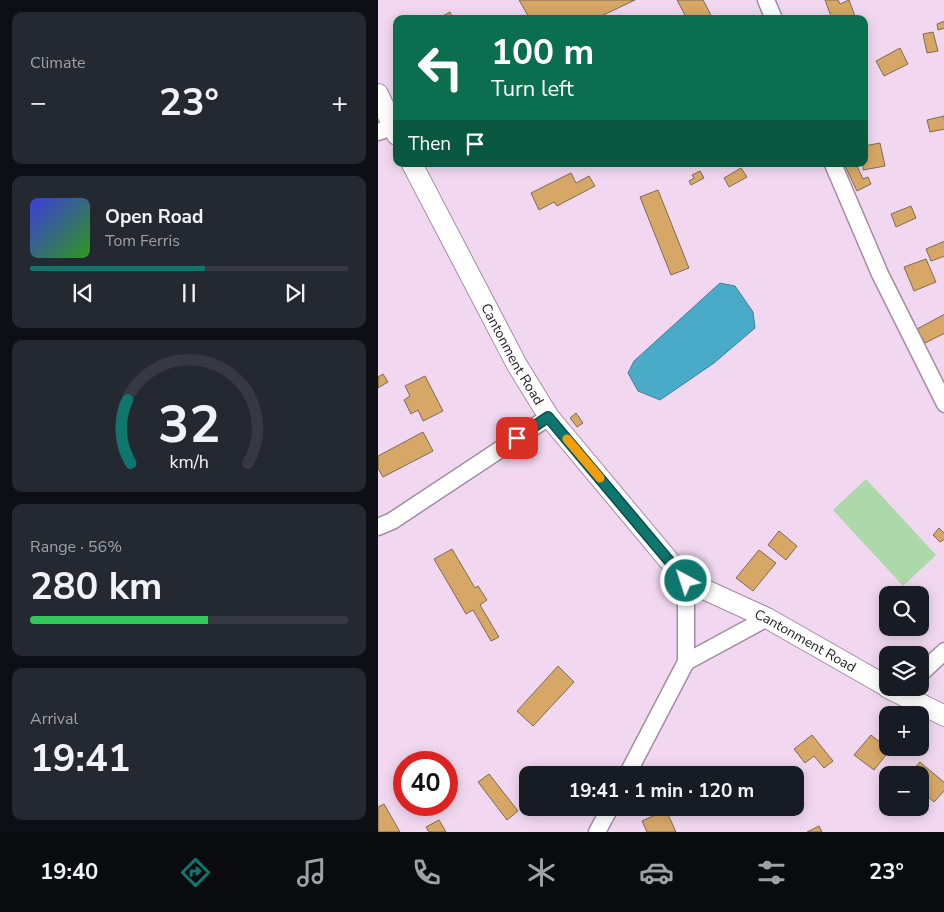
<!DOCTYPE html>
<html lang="en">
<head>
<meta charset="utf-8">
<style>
  body { margin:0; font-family:"Nunito Sans",sans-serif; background:#242831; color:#f1f3f6; height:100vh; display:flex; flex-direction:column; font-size:19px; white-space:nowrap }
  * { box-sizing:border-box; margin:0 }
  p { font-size:16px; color:#9ea1a6 }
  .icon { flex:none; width:28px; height:28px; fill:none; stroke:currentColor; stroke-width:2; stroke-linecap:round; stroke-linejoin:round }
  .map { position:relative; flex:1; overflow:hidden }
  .side { display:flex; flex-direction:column; gap:12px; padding:12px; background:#0d0f14; width:378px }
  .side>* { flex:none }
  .top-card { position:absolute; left:15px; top:15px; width:475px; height:152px; border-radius:10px; box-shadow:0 2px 12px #0003; background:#0b6e4f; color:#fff; overflow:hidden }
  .fabs { position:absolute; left:501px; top:586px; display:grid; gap:10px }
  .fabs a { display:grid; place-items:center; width:50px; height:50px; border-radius:10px; background:#171b24; box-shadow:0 2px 12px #0003; font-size:25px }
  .speed { position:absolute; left:15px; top:751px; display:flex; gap:10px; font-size:25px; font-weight:700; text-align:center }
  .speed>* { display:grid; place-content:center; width:65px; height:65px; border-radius:50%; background:#171b24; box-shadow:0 2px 12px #0003; line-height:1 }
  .speed .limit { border:8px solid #d22; background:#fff; color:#111 }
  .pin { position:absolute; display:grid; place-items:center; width:42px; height:42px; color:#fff; margin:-21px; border-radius:10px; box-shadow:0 2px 8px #0006 }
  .me { position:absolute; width:55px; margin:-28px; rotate:320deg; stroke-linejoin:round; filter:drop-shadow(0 0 4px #0008) }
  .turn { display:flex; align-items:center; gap:18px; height:105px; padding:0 15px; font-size:22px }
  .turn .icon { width:65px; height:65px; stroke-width:2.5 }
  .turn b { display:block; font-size:35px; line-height:42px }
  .then { display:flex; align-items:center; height:48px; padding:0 15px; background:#0003; gap:10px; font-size:19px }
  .big { font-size:38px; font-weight:700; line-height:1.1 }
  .side .tile { flex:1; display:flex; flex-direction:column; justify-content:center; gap:8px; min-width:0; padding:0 18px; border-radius:10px; background:#242831 }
  .side .dial { align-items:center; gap:0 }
  .dial svg { height:130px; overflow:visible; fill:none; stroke:#363941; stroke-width:7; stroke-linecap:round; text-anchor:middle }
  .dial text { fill:#f1f3f6; stroke:none }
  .song { display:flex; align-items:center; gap:15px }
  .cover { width:60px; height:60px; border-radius:8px; background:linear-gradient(135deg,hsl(240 70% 55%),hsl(110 70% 35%)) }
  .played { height:5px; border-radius:2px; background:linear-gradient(90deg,#0f766e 55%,#363941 55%) }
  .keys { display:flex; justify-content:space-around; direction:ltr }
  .heat { display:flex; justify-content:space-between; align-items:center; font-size:28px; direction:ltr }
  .charge { height:8px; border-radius:4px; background:linear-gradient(90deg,#34c759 56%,#363941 0) }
  .trip { position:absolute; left:141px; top:766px; width:285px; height:50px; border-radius:10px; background:#171b24; box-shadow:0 2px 12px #0003; font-weight:700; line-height:50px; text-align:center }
  .dock { display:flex; height:80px; justify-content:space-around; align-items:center; background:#090b0e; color:#9ea1a6 }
  .dock .icon { width:35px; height:35px }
  .dock .current { color:#0f766e }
  .dock b { font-size:22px; color:#f1f3f6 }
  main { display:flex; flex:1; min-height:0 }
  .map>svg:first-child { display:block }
  .green { fill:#add8a9 }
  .water { fill:#49abc7; stroke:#408298 }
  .building { fill:#d7a767; stroke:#7e6b54 }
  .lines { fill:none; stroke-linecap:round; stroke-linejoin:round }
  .minor-casing { stroke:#a38ca2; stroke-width:19 }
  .tertiary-casing { stroke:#a38ca2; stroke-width:22 }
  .minor { stroke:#fff; stroke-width:16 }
  .tertiary { stroke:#fff; stroke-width:20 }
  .route-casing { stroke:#0a4d48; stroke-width:12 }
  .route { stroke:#0f766e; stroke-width:9 }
  .slow { stroke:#f59e0b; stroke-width:9 }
  .labels { text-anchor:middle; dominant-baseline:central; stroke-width:4.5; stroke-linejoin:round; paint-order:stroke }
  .street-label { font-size:14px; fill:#2b222b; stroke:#f1d8f0 }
</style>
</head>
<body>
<main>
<section class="side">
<div class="tile"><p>Climate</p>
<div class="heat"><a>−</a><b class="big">23°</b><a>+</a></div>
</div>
<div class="tile">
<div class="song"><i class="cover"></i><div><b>Open Road</b><p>Tom Ferris</p></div></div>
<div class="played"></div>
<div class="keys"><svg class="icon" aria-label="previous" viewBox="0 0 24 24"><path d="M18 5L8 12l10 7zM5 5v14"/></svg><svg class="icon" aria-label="pause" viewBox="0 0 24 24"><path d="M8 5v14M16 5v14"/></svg><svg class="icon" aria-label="next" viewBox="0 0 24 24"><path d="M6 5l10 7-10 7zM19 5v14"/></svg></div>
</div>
<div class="tile dial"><svg viewBox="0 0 100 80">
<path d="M14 69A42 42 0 1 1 86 69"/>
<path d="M14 69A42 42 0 0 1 12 30" stroke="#0f766e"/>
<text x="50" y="56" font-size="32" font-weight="700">32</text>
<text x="50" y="72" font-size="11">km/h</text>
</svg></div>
<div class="tile"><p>Range · 56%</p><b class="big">280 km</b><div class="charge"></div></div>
<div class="tile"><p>Arrival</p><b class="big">19:41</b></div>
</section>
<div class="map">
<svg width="567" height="832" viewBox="0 0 567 832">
  <rect width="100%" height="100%" fill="#f1d8f0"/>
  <!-- green -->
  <path class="green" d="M 488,479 L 558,555 L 525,586 L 455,510 Z"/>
  <!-- water -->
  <path class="water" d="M 342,283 L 357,286 L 375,312 L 377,328 L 336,363 L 282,400 L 260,391 L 250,373 L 256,361 Z"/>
  <!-- building -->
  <path class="building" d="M 141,0 L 257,0 L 217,19 L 152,19 Z
    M 299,0 L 325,0 L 335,19 L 309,19 Z
    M 447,0 L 460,0 L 462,4 L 471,0 L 478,19 L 454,19 Z
    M 72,12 L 75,19 L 64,19 L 63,17 Z
    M 567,21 L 567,28 L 560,30 L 559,24 Z
    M 555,32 L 560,51 L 549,53 L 545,34 Z
    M 522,48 L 530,64 L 506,76 L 498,61 Z
    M 566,116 L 567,129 L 552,132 L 549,120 Z
    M 502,143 L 507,166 L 485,170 L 486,146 Z
    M 466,164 L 478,164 L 485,179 L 490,177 L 493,184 L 479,191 Z
    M 363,168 L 369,177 L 351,187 L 346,178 Z
    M 322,171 L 326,178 L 313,185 L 311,181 L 316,178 L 314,175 Z
    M 193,173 L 198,183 L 211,176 L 217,186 L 179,206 L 176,202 L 161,210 L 153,193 Z
    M 280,190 L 311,268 L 293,275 L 262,197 Z
    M 533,206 L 538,218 L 518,227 L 513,214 Z
    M 567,241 L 567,256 L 553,261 L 548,249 Z
    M 548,259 L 558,282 L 536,291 L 526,267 Z
    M 567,314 L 567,333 L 547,343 L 539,329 Z
    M 5,374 L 10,382 L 0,388 L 0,377 Z
    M 47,376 L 65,411 L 45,421 L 40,410 L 33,414 L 26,400 L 32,396 L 27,386 Z
    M 198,413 L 205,423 L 199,427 L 192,418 Z
    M 45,432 L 55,451 L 5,477 L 0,468 L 0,456 Z
    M 561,528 L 567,534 L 567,539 L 562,542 L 555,535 Z
    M 401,531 L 419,546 L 408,560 L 390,545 Z
    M 74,549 L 97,588 L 100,586 L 109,600 L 102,605 L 121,637 L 113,641 L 95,610 L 88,614 L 56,559 Z
    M 381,550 L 398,563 L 375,591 L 358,578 Z
    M 180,666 L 196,682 L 155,726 L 139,711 Z
    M 434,735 L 455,761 L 446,768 L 436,756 L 427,763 L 416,749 Z
    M 493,735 L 512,750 L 496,770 L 476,755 Z
    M 542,762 L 567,783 L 567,790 L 556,802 L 542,790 L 542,775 L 530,775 Z
    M 111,774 L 140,811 L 129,820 L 100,782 Z
    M 6,804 L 22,832 L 0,832 L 0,807 Z
    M 288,810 L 298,832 L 269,832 L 264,821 Z
    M 61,820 L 68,832 L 51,832 L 48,827 Z
    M 441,826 L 444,832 L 429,832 Z"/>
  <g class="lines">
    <defs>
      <path id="minor" d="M 388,0 L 396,19
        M 0,132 L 15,127
        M 455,164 L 502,274 L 567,404
        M 0,527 L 14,521 L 171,417
        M 308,662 L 389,618
        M 542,674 L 567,651
        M 249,775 L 308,662 L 308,581
        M 219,832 L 232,808"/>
      <g id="tertiary">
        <path d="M 0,94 L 19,135"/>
        <path id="s1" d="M 34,164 L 139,365 L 171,417 L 308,581 L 389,618 L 510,687"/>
        <path d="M 510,688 L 567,716"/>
      </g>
    </defs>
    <!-- minor casing -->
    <use href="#minor" class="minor-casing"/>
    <!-- tertiary casing -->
    <use href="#tertiary" class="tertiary-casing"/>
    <!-- minor -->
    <use href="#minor" class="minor"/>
    <!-- tertiary -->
    <use href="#tertiary" class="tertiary"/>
  </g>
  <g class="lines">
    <defs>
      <path id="route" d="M 139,438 L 170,417 L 308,581"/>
    </defs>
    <!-- route casing -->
    <use href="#route" class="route-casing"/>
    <!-- route -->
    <use href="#route" class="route"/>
    <!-- slow -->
    <path class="slow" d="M 189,439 L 222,478"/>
  </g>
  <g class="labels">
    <!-- street labels -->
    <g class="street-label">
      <text stroke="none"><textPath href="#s1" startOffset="215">Cantonment Road</textPath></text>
      <text stroke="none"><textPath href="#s1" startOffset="635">Cantonment Road</textPath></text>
    </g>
  </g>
</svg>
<div class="fabs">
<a><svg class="icon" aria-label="search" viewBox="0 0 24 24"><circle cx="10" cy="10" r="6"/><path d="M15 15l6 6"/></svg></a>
<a><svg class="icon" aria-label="layers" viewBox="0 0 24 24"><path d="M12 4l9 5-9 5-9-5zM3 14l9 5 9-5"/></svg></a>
<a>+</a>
<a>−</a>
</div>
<div class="speed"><div class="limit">40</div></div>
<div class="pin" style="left:139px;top:438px;background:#d93025"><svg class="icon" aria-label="arrive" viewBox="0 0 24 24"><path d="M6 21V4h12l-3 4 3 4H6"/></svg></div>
<svg class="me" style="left:308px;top:581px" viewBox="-20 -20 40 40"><circle r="17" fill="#0f766e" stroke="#fff" stroke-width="3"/><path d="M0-11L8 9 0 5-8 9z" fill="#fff"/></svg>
<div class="trip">19:41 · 1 min · 120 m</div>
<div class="top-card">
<div class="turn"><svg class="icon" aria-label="left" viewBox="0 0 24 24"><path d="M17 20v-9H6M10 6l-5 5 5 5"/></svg><div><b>100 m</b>Turn left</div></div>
<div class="then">Then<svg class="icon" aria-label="arrive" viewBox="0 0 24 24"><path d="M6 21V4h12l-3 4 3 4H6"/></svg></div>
</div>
</div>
</main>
<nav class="dock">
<b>19:40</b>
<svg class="icon current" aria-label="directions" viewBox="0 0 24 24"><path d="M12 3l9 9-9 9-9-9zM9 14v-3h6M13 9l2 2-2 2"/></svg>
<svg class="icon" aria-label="music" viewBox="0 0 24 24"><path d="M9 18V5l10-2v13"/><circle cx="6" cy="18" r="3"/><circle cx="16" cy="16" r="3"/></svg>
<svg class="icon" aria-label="phone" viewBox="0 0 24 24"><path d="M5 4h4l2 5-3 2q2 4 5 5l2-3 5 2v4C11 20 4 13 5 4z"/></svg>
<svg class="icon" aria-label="climate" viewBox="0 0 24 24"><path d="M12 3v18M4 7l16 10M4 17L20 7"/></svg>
<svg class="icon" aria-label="car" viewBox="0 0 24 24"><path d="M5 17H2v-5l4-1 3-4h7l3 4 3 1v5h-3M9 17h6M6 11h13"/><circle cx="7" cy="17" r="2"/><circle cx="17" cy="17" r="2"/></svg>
<svg class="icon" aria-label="filters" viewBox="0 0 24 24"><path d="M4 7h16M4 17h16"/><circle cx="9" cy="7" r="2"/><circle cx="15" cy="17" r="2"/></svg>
<b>23°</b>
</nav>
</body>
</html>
